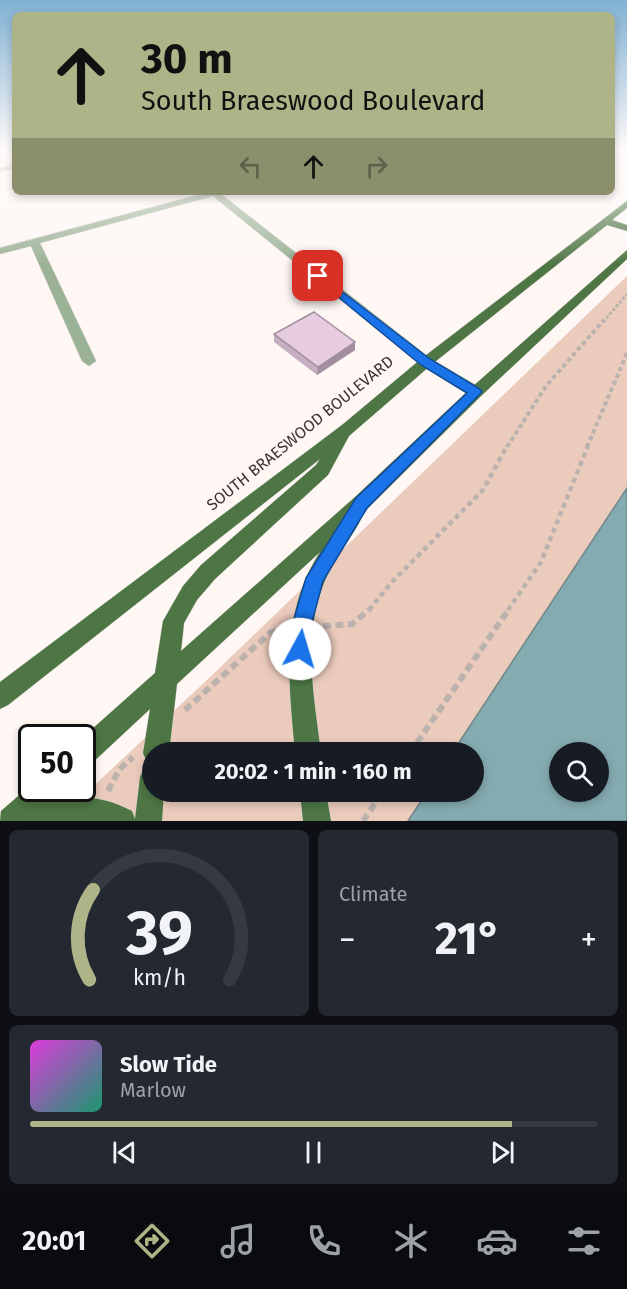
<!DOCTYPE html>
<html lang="en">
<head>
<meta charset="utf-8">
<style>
  body { margin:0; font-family:"Fira Sans",sans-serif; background:#242831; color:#f1f3f6; height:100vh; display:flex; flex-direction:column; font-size:22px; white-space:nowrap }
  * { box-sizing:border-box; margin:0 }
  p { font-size:20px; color:#9ea1a6 }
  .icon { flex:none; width:33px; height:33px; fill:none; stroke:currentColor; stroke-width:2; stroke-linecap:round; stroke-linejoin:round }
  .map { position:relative; height:821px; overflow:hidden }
  .side { display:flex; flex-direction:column; gap:9px; padding:9px; background:#0d0f14; flex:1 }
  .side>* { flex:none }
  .guide { position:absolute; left:12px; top:12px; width:603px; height:183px; border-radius:9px; box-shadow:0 3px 9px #0003; background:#afb388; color:#111; overflow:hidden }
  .fabs { position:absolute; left:549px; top:742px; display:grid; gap:12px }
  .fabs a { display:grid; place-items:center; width:60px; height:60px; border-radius:50%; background:#171b24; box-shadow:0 3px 9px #0003; font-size:30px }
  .speed { position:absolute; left:18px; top:724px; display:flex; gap:12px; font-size:30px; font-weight:700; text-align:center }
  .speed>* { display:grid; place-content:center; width:78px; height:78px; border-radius:50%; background:#171b24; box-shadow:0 3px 9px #0003; line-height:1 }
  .speed .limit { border:3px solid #111; border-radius:9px; background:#fff; color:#111 }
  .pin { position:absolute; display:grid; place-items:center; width:51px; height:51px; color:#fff; margin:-26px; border-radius:12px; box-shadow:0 3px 9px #0006 }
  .me { position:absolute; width:66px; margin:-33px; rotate:6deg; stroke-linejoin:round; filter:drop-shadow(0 0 4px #0008) }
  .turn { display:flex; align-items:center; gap:21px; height:126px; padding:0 30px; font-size:27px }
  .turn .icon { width:78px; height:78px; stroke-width:2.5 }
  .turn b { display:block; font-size:42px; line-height:51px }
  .lanes { display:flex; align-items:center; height:57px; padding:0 30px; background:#0003; justify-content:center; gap:30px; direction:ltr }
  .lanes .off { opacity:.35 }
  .big { font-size:45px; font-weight:700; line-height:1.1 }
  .side .tile { flex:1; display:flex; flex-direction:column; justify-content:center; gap:9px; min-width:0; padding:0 21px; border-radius:9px; background:#242831 }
  .side .dial { align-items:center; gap:0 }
  .dial svg { height:156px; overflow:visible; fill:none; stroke:#363941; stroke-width:7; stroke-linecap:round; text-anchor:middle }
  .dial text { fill:#f1f3f6; stroke:none }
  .song { display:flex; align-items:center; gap:18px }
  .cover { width:72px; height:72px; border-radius:9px; background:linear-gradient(135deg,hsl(300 70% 55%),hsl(160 70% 35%)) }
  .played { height:6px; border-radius:3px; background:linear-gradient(90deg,#afb388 85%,#363941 85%) }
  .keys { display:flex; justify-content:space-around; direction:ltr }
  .heat { display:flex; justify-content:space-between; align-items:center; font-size:33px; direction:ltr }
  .side .tiles { flex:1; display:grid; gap:9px; grid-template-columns:1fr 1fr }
  .tile:last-child { grid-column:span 2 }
  .trip { position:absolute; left:142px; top:742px; width:342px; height:60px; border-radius:30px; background:#171b24; box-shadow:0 3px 9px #0003; font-weight:700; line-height:60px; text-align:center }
  .tab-bar { display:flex; height:96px; justify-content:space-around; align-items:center; background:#090b0e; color:#9ea1a6 }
  .tab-bar .icon { width:42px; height:42px }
  .tab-bar .selected { color:#afb388 }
  .tab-bar b { font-size:27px; color:#f1f3f6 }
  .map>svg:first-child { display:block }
  .green { fill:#ebcbbc; fill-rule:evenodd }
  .water { fill:#84abb0; stroke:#708789; stroke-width:1.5; fill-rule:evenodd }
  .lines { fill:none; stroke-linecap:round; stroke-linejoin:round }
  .minor-casing { stroke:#dcd4d1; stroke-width:1 }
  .major-casing { stroke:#dcd4d1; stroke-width:1 }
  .path-far3 { stroke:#bbb2ae; stroke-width:3; stroke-dasharray:3 2; stroke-linecap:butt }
  .path-far2 { stroke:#bbb2ae; stroke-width:4; stroke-dasharray:4.5 3; stroke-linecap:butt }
  .path-far1 { stroke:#bbb2ae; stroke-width:4.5; stroke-dasharray:5 4; stroke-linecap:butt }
  .path { stroke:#bbb2ae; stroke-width:6; stroke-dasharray:8 4.5; stroke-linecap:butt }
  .minor { fill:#9cb297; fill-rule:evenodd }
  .major { fill:#4e7645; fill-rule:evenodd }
  .wall { fill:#c6afc2 }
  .shaded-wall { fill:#a18e9e }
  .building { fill:#e6cbe1; stroke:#a18e9e; stroke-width:1.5 }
  .route { fill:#1a73e8; stroke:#114b97; stroke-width:1.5 }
  .labels { text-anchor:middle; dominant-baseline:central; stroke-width:6; stroke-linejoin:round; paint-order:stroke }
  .street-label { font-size:16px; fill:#41342f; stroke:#fef7f4 }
</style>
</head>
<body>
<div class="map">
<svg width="627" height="821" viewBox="0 0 627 821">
  <rect width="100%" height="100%" fill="#fef7f4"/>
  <!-- green -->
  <path class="green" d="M 627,276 L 627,821 L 56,821 L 209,678 ZM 153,753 L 474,753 L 474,792 L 153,792 ZM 560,753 L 598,753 L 598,792 L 560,792 Z"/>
  <!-- water -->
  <path class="water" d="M 627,488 L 627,821 L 408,821 L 427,792 L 474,792 L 474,753 L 452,753 ZM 560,753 L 598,753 L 598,792 L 560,792 Z"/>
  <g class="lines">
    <defs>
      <path id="minor" d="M 15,164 L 15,168 L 0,172 L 0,168 Z
        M 209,192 L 224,192 L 221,194 L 431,359 L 481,388 L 483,392 L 481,396 L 471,396 L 421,365 L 213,196 L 40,243 L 96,361 L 89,366 L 82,361 L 31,246 L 0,254 L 0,248 Z"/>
      <path id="major" d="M 627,201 L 627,208 L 612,220 L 627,225 L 627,231 L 607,225 L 431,365 L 349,436 L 328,475 L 215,579 L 197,600 L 184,623 L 181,651 L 355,497 L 471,388 L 627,250 L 627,259 L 481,396 L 361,515 L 359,523 C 348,542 332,562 324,583 C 302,639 314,696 321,753 L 295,753 C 289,682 279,616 320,552 L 177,684 L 169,753 L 153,753 L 153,792 L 164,792 L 162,821 L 0,821 L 1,811 L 32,784 L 32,789 L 59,789 L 54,799 C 83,795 106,797 132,811 L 135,819 L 140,777 L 144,768 L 153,764 L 147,762 L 143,753 L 150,709 L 91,764 L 82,767 L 82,738 L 155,673 L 163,621 L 183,586 L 201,565 L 316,465 L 320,459 L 8,705 L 0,709 L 0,682 L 342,425 L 421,359 Z
        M 300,792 L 326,792 L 331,821 L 303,821 Z"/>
    </defs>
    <!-- minor casing -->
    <use href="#minor" class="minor-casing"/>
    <!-- major casing -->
    <use href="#major" class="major-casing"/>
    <!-- path-far3 -->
    <path class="path-far3" d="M 603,322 L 627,294"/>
    <!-- path-far2 -->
    <path class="path-far2" d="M 507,447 L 546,386 L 604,320
      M 587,447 L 627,353"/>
    <!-- path-far1 -->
    <path class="path-far1" d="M 369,610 L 392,582 L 483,490 L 507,446
      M 508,610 L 541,562 L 588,446"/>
    <!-- path -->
    <path class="path" d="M 323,626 L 352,624 L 370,609
      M 185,710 L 271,632 L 280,631
      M 410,753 L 509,609
      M 108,791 L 119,770 L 133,757
      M 363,821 L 383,792"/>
    <!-- minor -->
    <use href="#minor" class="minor"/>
    <!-- major -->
    <use href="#major" class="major"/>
  </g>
  <!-- wall -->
  <path class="wall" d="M 274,334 L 355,350 L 317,375 L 274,342 Z"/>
  <!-- shaded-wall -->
  <path class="shaded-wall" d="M 355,342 L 355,350 L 317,375 L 318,367 Z"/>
  <!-- building -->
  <path class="building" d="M 314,312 L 355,342 L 318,367 L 274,334 Z"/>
  <!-- sky -->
  <linearGradient id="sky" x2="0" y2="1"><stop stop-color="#80b0d2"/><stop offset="0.57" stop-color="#fffbfa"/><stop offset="1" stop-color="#fffbfa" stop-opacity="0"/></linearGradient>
  <rect width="627" height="265" fill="url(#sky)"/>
  <!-- route -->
  <path class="route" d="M 318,273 L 430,359 L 480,389 L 482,392 L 367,508 L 323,581 L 310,629 L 310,649 L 307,656 L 300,659 L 293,656 L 290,649 L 291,629 L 306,578 L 356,498 L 467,393 L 421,365 L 315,278 L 313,276 Z"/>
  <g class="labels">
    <!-- street labels -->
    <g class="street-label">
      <text transform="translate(300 433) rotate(-39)">SOUTH BRAESWOOD BOULEVARD</text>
    </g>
  </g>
</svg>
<div class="fabs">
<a><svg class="icon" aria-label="search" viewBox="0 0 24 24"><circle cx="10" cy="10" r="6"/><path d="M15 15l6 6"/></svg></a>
</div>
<div class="speed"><div class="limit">50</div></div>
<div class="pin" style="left:318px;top:276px;background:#d93025"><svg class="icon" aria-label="arrive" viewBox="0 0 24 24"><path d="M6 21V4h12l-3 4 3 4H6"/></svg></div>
<svg class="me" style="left:300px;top:649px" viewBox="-20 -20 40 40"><circle r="19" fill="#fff"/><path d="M0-13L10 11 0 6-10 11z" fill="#1a73e8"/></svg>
<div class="trip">20:02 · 1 min · 160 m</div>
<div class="guide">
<div class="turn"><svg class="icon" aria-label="ahead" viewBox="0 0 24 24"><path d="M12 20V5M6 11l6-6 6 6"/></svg><div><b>30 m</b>South Braeswood Boulevard</div></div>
<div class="lanes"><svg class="icon off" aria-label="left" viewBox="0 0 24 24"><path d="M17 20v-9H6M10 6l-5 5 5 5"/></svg><svg class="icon" aria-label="ahead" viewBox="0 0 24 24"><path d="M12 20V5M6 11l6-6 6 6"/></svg><svg class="icon off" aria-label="right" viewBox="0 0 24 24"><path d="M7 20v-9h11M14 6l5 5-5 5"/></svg></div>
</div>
</div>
<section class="side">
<div class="tiles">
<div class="tile dial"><svg viewBox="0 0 100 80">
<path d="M14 69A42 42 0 1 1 86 69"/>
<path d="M14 69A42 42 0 0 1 16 23" stroke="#afb388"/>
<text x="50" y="56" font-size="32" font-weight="700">39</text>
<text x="50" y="72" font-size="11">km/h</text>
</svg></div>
<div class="tile"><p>Climate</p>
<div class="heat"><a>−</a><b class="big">21°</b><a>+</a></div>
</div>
<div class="tile">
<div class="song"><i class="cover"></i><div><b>Slow Tide</b><p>Marlow</p></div></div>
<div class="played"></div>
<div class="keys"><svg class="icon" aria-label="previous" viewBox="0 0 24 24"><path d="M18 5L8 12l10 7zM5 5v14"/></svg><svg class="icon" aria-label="pause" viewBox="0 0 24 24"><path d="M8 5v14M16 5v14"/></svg><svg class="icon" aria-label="next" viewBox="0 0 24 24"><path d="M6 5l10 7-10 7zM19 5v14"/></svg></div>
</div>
</div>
</section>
<nav class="tab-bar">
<b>20:01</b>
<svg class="icon selected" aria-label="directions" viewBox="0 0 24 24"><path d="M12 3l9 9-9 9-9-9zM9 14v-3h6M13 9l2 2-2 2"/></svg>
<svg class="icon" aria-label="music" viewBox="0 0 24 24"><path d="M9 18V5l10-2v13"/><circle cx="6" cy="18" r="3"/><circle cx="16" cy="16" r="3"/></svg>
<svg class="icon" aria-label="phone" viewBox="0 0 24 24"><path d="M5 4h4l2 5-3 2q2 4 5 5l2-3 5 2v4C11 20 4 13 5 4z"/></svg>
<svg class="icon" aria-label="climate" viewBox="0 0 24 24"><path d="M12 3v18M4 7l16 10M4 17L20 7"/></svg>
<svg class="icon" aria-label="car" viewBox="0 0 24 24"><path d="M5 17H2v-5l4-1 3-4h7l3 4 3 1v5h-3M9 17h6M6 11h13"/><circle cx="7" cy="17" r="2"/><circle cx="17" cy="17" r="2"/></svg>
<svg class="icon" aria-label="filters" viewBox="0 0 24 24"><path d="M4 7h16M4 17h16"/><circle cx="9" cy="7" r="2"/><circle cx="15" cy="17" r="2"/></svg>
</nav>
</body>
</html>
